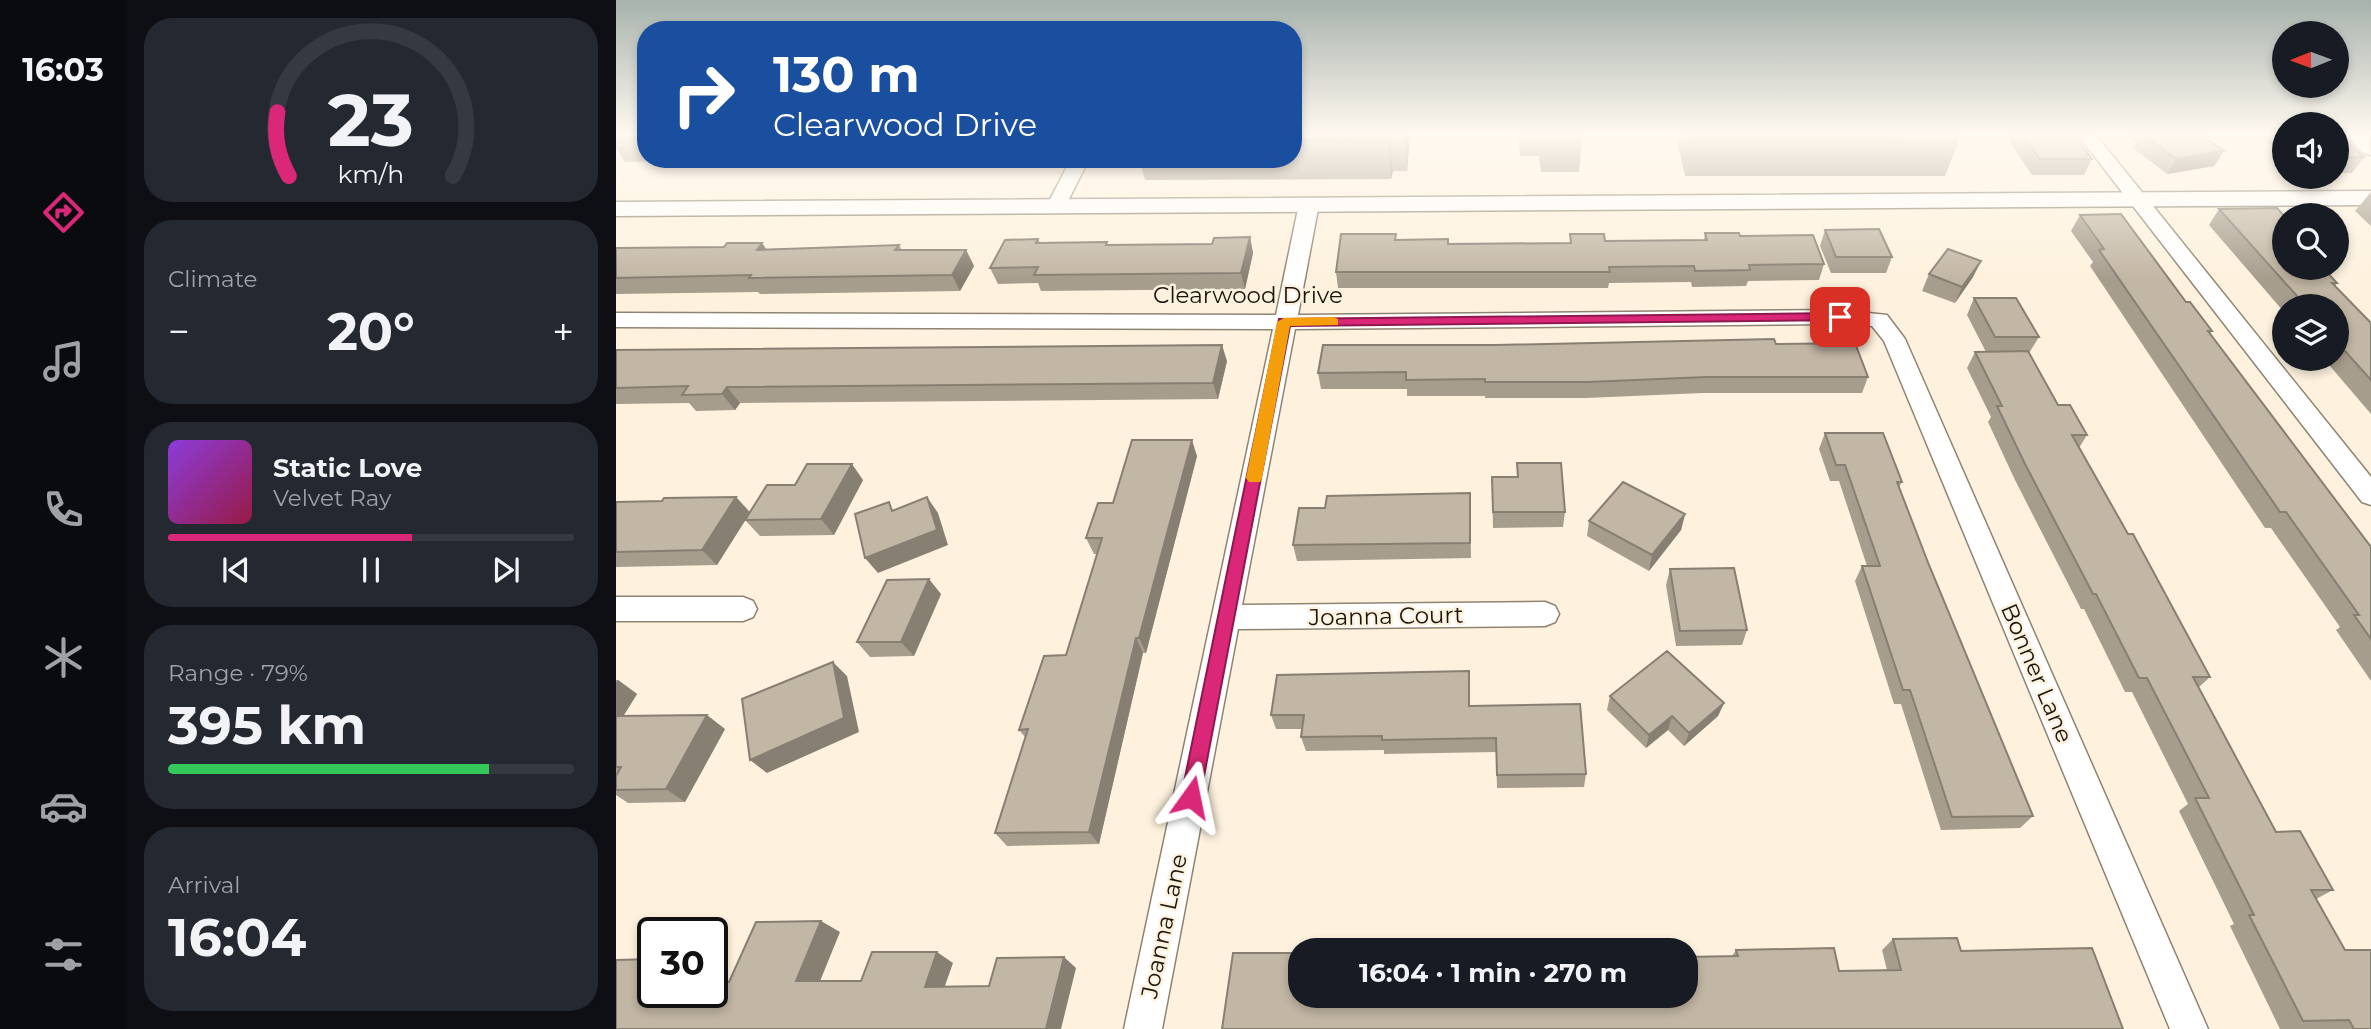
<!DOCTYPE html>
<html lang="en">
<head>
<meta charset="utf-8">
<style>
  body { margin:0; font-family:Montserrat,sans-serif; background:#242831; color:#f1f3f6; height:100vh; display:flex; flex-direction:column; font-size:26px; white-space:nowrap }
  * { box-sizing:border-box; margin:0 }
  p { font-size:23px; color:#9ea1a6 }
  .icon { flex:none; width:38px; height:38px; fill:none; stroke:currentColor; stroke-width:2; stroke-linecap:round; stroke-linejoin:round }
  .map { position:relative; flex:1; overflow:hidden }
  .panel { display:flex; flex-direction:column; gap:18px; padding:18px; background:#0d0f14; width:490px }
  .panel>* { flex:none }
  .guide { position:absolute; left:21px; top:21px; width:665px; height:147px; border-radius:28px; box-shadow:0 4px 10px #0003; background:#1a4fa0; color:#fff; overflow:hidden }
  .needle { width:46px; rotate:269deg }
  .buttons { position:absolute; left:1656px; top:21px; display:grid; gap:14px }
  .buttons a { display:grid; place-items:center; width:77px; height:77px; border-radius:50%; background:#171b24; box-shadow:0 4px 10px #0003; font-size:35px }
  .speed { position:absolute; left:21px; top:917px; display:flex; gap:14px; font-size:35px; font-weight:700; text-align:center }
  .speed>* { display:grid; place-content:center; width:91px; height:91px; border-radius:50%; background:#171b24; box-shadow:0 4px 10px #0003; line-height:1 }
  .speed .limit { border:4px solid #111; border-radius:10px; background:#fff; color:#111 }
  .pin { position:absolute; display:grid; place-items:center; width:60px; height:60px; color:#fff; margin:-30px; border-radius:14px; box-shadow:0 4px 10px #0006 }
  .me { position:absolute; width:77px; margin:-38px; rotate:12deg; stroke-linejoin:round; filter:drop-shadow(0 0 5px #0008) }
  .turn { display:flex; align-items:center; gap:24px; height:147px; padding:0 21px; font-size:32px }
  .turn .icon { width:91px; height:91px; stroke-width:2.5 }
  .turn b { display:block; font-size:49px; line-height:60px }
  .big { font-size:52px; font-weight:700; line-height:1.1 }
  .panel .card { flex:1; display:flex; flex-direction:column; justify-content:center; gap:10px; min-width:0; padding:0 24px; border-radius:28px; background:#242831 }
  .panel .dial { align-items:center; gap:0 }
  .dial svg { height:182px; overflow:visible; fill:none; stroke:#363941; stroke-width:7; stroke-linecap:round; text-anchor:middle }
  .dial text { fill:#f1f3f6; stroke:none }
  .song { display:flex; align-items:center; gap:21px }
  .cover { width:84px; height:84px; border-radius:10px; background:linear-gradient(135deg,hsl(270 70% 55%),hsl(340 70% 35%)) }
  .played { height:7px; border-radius:4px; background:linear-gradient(90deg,#db2777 60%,#363941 60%) }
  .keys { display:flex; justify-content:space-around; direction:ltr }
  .heat { display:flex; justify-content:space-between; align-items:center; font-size:38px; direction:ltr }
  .charge { height:10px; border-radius:5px; background:linear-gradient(90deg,#34c759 79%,#363941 0) }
  .trip { position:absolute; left:672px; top:938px; width:410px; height:70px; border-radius:28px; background:#171b24; box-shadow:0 4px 10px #0003; font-weight:700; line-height:70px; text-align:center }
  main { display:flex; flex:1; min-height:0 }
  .dock { display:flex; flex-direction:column; width:126px; justify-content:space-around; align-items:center; background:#090b0e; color:#9ea1a6 }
  .dock .icon { width:49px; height:49px }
  .dock .on { color:#db2777 }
  .dock b { font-size:32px; color:#f1f3f6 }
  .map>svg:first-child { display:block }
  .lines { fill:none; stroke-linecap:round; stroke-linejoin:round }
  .minor-casing { stroke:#8f8472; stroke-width:3 }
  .tertiary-casing { stroke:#8f8472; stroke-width:3 }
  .minor { fill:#fff; fill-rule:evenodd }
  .tertiary { fill:#fff; fill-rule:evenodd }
  .wall { fill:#a79d8d }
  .shaded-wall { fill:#887f73 }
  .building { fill:#c2b6a4; stroke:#887f73; stroke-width:2 }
  .route { fill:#db2777; stroke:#8e194d; stroke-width:2 }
  .slow { fill:#f59e0b }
  .labels { text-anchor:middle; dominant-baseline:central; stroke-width:5; stroke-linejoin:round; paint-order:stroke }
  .street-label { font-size:23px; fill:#19140d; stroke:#fef2de }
</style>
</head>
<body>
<main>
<nav class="dock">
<b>16:03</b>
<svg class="icon on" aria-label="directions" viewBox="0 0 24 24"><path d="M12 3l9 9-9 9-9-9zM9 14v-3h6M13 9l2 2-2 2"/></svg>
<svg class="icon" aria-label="music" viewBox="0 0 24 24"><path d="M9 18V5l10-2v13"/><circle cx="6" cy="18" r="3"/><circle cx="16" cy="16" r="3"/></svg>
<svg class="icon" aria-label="phone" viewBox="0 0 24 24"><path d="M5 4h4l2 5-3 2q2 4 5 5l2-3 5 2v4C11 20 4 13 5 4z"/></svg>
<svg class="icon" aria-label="climate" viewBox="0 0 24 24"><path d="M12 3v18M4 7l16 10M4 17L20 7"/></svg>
<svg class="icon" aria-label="car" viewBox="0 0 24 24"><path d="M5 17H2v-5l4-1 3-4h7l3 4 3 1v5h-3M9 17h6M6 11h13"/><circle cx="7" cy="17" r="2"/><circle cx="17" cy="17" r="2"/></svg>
<svg class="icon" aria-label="filters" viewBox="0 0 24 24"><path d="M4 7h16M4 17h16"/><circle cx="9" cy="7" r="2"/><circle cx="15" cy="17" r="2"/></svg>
</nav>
<section class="panel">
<div class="card dial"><svg viewBox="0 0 100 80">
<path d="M14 69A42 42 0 1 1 86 69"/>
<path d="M14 69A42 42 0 0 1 9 41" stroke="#db2777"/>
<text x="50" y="56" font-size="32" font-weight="700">23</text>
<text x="50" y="72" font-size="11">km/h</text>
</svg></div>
<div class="card"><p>Climate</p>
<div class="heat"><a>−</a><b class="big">20°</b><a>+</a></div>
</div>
<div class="card">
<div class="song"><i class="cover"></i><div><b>Static Love</b><p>Velvet Ray</p></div></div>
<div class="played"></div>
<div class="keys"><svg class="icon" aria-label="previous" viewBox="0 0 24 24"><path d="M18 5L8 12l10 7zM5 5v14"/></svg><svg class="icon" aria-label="pause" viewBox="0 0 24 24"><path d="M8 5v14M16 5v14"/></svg><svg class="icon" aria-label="next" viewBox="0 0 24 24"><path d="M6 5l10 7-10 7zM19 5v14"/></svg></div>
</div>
<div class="card"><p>Range · 79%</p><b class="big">395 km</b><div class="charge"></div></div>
<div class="card"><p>Arrival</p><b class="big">16:04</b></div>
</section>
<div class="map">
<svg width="1755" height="1029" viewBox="0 0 1755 1029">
  <rect width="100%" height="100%" fill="#fef2de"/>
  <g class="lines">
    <defs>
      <path id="minor" d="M 1462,135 L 1480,135 L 1755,477 L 1755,505 L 1746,502 Z
        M 455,159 L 473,159 L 447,211 L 433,211 L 430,207 Z
        M 693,198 L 703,204 L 682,315 L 1224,310 L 1271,315 L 1289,339 L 1592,1029 L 1554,1029 L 1268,341 L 1256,326 L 1224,324 L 679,329 L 626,605 L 929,602 L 939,606 L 943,614 L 939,622 L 929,626 L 622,629 L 546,1029 L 508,1029 L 657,329 L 0,327 L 0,313 L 660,315 L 683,204 Z
        M 0,597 L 127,597 L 137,601 L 141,609 L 137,617 L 127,621 L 0,621 Z"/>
      <path id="tertiary" d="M 1729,135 L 1753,135 L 1755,155 L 1747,153 Z
        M 1755,191 L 1755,205 L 0,216 L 0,202 Z"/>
    </defs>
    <!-- minor casing -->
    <use href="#minor" class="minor-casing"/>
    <!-- tertiary casing -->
    <use href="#tertiary" class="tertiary-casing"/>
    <!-- minor -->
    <use href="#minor" class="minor"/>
    <!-- tertiary -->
    <use href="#tertiary" class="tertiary"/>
  </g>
  <!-- wall -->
  <path class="wall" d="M 0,135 L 30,135 L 30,159 L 89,159 L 87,160 L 9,162 L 0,149 Z
    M 677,135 L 794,135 L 791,171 L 777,171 L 775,179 L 529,180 L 523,159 L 677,159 Z
    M 902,135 L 966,135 L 963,172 L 925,172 L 923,156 L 904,156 Z
    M 1063,135 L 1344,135 L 1345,136 L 1329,176 L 1069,176 L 1062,144 Z
    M 1389,135 L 1458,135 L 1476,159 L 1468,175 L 1416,175 Z
    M 1511,135 L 1585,135 L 1608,151 L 1598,166 L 1551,174 L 1517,148 L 1520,143 Z
    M 1644,135 L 1668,135 L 1668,158 Z
    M 1720,135 L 1748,157 L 1736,173 L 1720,173 Z
    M 1755,192 L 1755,226 L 1739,211 Z
    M 1603,209 L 1668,268 L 1721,283 L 1719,286 L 1755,323 L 1755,414 L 1708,359 L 1720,359 L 1720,306 L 1668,306 L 1668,312 L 1593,225 Z
    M 1464,215 L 1570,302 L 1596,331 L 1594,334 L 1755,547 L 1755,681 L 1720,630 L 1724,627 L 1655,528 L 1649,528 L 1474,266 L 1477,262 L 1455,231 Z
    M 1209,230 L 1276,257 L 1270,273 L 1215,273 L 1204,246 Z
    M 1089,233 L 1124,236 L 1208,264 L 1203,280 L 1132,281 L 1130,286 L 1076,287 L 1075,282 L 993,283 L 992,288 L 722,288 L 720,272 L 780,234 L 780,240 L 832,244 L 954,243 L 954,234 L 989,241 L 1088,240 Z
    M 634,237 L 637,253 L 629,289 L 425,291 L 422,283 L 382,284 L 374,268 L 422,239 L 424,243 L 492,245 L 596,244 Z
    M 146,243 L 150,249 L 283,245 L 286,250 L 350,250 L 358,266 L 344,291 L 144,294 L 142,292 L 0,294 L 0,248 L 108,247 Z
    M 1365,261 L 1357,277 L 1339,303 L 1306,291 L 1313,274 Z
    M 1358,298 L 1423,337 L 1413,353 L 1442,405 L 1471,435 L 1463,448 L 1594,677 L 1582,688 L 1660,832 L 1717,890 L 1700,899 L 1755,1029 L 1664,1029 L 1614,926 L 1618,924 L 1563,811 L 1572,804 L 1516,692 L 1509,692 L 1468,609 L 1465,609 L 1399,480 L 1372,422 L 1375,417 L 1351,368 L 1359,352 L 1370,352 L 1351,315 Z
    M 1160,344 L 1252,377 L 1246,393 L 1087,393 L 970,398 L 869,398 L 869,396 L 791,396 L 791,389 L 705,389 L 702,373 Z
    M 0,350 L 611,361 L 602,399 L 124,403 L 119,410 L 80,411 L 73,403 L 0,404 Z
    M 1209,433 L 1286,482 L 1283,487 L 1313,565 L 1417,816 L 1404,828 L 1325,830 L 1285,704 L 1278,704 L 1239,581 L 1246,566 L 1251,566 L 1223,481 L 1214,481 L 1203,449 Z
    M 581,456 L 530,653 L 527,653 L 483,844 L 391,846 L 379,833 L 409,737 L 403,730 L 450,655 L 481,554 L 478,554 L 470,538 L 497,503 Z
    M 901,463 L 949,512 L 947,527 L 877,528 L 876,477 L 901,477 Z
    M 247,480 L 218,535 L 144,536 L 129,520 L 101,565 L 0,567 L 0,502 L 46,501 L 120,497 L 134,512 L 179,485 Z
    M 854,493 L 855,558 L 681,561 L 677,545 L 709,508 Z
    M 1069,514 L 1065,530 L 1033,571 L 971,536 L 973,521 Z
    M 1054,569 L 1131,630 L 1126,645 L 1060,646 L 1050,585 Z
    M 325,594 L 298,656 L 254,657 L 241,642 Z
    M 0,680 L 2,680 L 21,694 L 7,716 L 109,729 L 69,802 L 12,803 L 0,795 Z
    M 994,696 L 1108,703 L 1102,716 L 1068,746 L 1052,730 L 1030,748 L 991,710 Z
    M 854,706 L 970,774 L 968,787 L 881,788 L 880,752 L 768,754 L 768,750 L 690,751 L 685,737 L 686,729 L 660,729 L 655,715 Z
    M 1277,939 L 1345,951 L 1507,1029 L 684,996 L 1116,956 L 1120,950 L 1223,971 L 1271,970 L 1266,950 Z"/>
  <!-- shaded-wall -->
  <path class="shaded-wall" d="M 773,135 L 777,171 L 775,179 L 772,139 Z
    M 789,135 L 794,135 L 791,171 Z
    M 1608,151 L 1598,166 L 1551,174 L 1560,159 Z
    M 634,237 L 637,253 L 629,289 L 625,273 Z
    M 146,243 L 157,259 L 141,250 Z
    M 350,250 L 358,266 L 344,291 L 336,275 Z
    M 1365,261 L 1357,277 L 1339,303 L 1346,287 Z
    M 606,345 L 611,361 L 602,399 L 597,383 Z
    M 111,387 L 124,403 L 119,410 L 106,394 Z
    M 576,440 L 581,456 L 530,653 L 523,638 Z
    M 236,464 L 247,480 L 218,535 L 205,519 Z
    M 120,497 L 134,513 L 101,565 L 86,550 Z
    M 311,497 L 322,513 L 332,545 L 262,573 L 249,558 Z
    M 1069,514 L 1065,530 L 1033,571 L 1036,555 Z
    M 313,579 L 325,594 L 298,656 L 285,642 Z
    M 520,638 L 527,653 L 483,844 L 473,832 Z
    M 217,662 L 231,676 L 243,732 L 151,773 L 134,760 Z
    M 2,680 L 21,694 L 0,728 L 0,683 Z
    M 1108,703 L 1102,716 L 1068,746 L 1073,733 Z
    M 91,715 L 109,729 L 69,802 L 50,789 Z
    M 1056,716 L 1052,730 L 1030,748 L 1033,735 Z
    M 205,921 L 224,932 L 200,991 L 180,981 Z
    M 321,952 L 337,963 L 325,997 L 309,987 Z
    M 448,957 L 460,968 L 445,1029 L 430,1029 Z"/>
  <!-- building -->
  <path class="building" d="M 0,135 L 30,135 L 30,138 L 0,139 Z
    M 677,135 L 773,135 L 772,139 L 677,140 Z
    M 1075,135 L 1344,135 L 1345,136 L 1076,137 Z
    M 1406,135 L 1458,135 L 1476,159 L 1424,159 Z
    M 1528,135 L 1585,135 L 1608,151 L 1560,159 Z
    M 1720,135 L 1722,135 L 1748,157 L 1720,158 Z
    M 1661,208 L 1668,216 L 1668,268 L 1707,268 L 1721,283 L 1716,283 L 1755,323 L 1755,380 L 1720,341 L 1720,306 L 1690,306 L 1603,209 Z
    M 1505,214 L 1570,302 L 1574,302 L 1596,331 L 1592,331 L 1755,547 L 1755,639 L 1738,615 L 1743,615 L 1670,512 L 1664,512 L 1483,250 L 1488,249 L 1464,215 Z
    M 1263,229 L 1276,257 L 1220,257 L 1209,230 Z
    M 1089,233 L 1123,233 L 1124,236 L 1197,235 L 1208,264 L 1133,265 L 1134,270 L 1079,271 L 1078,266 L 993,267 L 994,272 L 720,272 L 725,234 L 780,234 L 779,240 L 832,239 L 832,244 L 955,243 L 954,234 L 988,234 L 989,241 L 1091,240 Z
    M 634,237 L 625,273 L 418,275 L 422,267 L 374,268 L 389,240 L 422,239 L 420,243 L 491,242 L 490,245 L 596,244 L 598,238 Z
    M 111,243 L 146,243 L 141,250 L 283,245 L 279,250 L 350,250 L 336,275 L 133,278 L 135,275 L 0,278 L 0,248 L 108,247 Z
    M 1332,249 L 1365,261 L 1346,287 L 1313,274 Z
    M 1358,298 L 1400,298 L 1423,337 L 1379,337 Z
    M 1158,339 L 1160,344 L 1239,343 L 1252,377 L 1090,377 L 972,382 L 869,382 L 869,379 L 790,380 L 790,372 L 702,373 L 707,345 L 879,345 Z
    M 606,345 L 597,383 L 111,387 L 106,394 L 66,395 L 72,386 L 0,388 L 0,350 Z
    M 1412,351 L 1442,405 L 1454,405 L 1471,435 L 1456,435 L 1512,534 L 1517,534 L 1594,677 L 1577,677 L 1660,832 L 1684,831 L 1717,890 L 1695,890 L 1729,950 L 1755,950 L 1755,1029 L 1738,1029 L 1733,1020 L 1687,1021 L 1633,915 L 1638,915 L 1579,798 L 1593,798 L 1531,678 L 1523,678 L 1480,594 L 1477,594 L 1409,464 L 1381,406 L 1386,406 L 1359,352 Z
    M 1209,433 L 1267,433 L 1286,482 L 1281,482 L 1313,565 L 1417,816 L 1336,817 L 1294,690 L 1287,690 L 1246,566 L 1264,566 L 1229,465 L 1220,465 Z
    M 516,440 L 576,440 L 523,638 L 520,638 L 473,832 L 379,833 L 412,729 L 403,730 L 428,656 L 450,655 L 486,538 L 470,538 L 482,503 L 497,503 Z
    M 901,463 L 945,463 L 949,512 L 877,512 L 876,477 L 902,477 Z
    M 191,464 L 236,464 L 205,519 L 129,520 L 151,485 L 179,485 Z
    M 1007,482 L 1069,514 L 1036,555 L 973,521 Z
    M 854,493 L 854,543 L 677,545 L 683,508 L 709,508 L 711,496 Z
    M 120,497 L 86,550 L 0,552 L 0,502 L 46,501 L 48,498 Z
    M 311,497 L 321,530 L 249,558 L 239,514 L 273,502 L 276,511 Z
    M 1118,568 L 1131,630 L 1064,631 L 1054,569 Z
    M 313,579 L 285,642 L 241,642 L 271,580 Z
    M 1051,651 L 1108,703 L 1073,733 L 1056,716 L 1033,735 L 994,696 Z
    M 217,662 L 228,718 L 134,760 L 126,699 Z
    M 853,671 L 853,706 L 964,704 L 970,774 L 881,775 L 880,738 L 766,740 L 766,736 L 685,737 L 688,715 L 655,715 L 661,675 Z
    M 91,715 L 50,789 L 0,790 L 0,776 L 5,767 L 0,767 L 0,716 Z
    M 205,921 L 180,981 L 245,981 L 256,952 L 321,952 L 309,987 L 373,986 L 381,958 L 448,957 L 430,1029 L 0,1029 L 0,960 L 37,959 L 37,992 L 96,992 L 96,982 L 113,982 L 140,922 Z
    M 1341,938 L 1345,951 L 1476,948 L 1507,1029 L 606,1029 L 617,953 L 684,953 L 684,996 L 1069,996 L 1069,957 L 1122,956 L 1120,950 L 1218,948 L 1223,971 L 1285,970 L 1277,939 Z"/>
  <!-- sky -->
  <linearGradient id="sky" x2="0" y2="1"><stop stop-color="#a7b2ac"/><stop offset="0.48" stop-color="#fff9f0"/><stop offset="1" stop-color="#fff9f0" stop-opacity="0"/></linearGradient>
  <rect width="1755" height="279" fill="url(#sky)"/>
  <!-- route -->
  <path class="route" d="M 1224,313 L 1231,317 L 1229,320 L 674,326 L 584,797 L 582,804 L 575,807 L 568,804 L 565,797 L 663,319 Z"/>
  <!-- slow -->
  <path class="slow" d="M 717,317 L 722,319 L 722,325 L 674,326 L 646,478 L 644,482 L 633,482 L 630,478 L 661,322 L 668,318 Z"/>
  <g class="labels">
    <!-- street labels -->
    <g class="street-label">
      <text x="632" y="295">Clearwood Drive</text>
      <text transform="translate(770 616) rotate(-1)">Joanna Court</text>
      <text transform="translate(1421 673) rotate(67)">Bonner Lane</text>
      <text transform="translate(548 926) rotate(-78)">Joanna Lane</text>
    </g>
  </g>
</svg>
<div class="buttons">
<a><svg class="needle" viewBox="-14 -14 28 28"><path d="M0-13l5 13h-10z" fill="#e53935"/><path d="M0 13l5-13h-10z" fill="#9ea1a6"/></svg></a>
<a><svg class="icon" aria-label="sound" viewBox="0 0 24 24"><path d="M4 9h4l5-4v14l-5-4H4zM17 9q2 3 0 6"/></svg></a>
<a><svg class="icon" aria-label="search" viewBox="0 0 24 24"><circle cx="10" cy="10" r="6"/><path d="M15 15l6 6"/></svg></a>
<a><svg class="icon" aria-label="layers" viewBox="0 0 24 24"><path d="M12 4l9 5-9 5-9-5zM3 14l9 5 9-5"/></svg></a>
</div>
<div class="speed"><div class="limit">30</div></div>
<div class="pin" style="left:1224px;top:317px;background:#d93025"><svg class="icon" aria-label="arrive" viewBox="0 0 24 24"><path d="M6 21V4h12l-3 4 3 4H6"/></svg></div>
<svg class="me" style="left:575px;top:797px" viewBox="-20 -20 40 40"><path d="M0-17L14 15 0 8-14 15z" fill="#db2777" stroke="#fff" stroke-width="4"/></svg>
<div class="trip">16:04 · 1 min · 270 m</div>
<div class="guide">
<div class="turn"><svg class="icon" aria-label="right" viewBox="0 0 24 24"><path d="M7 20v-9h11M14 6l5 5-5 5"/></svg><div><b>130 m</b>Clearwood Drive</div></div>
</div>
</div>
</main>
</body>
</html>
